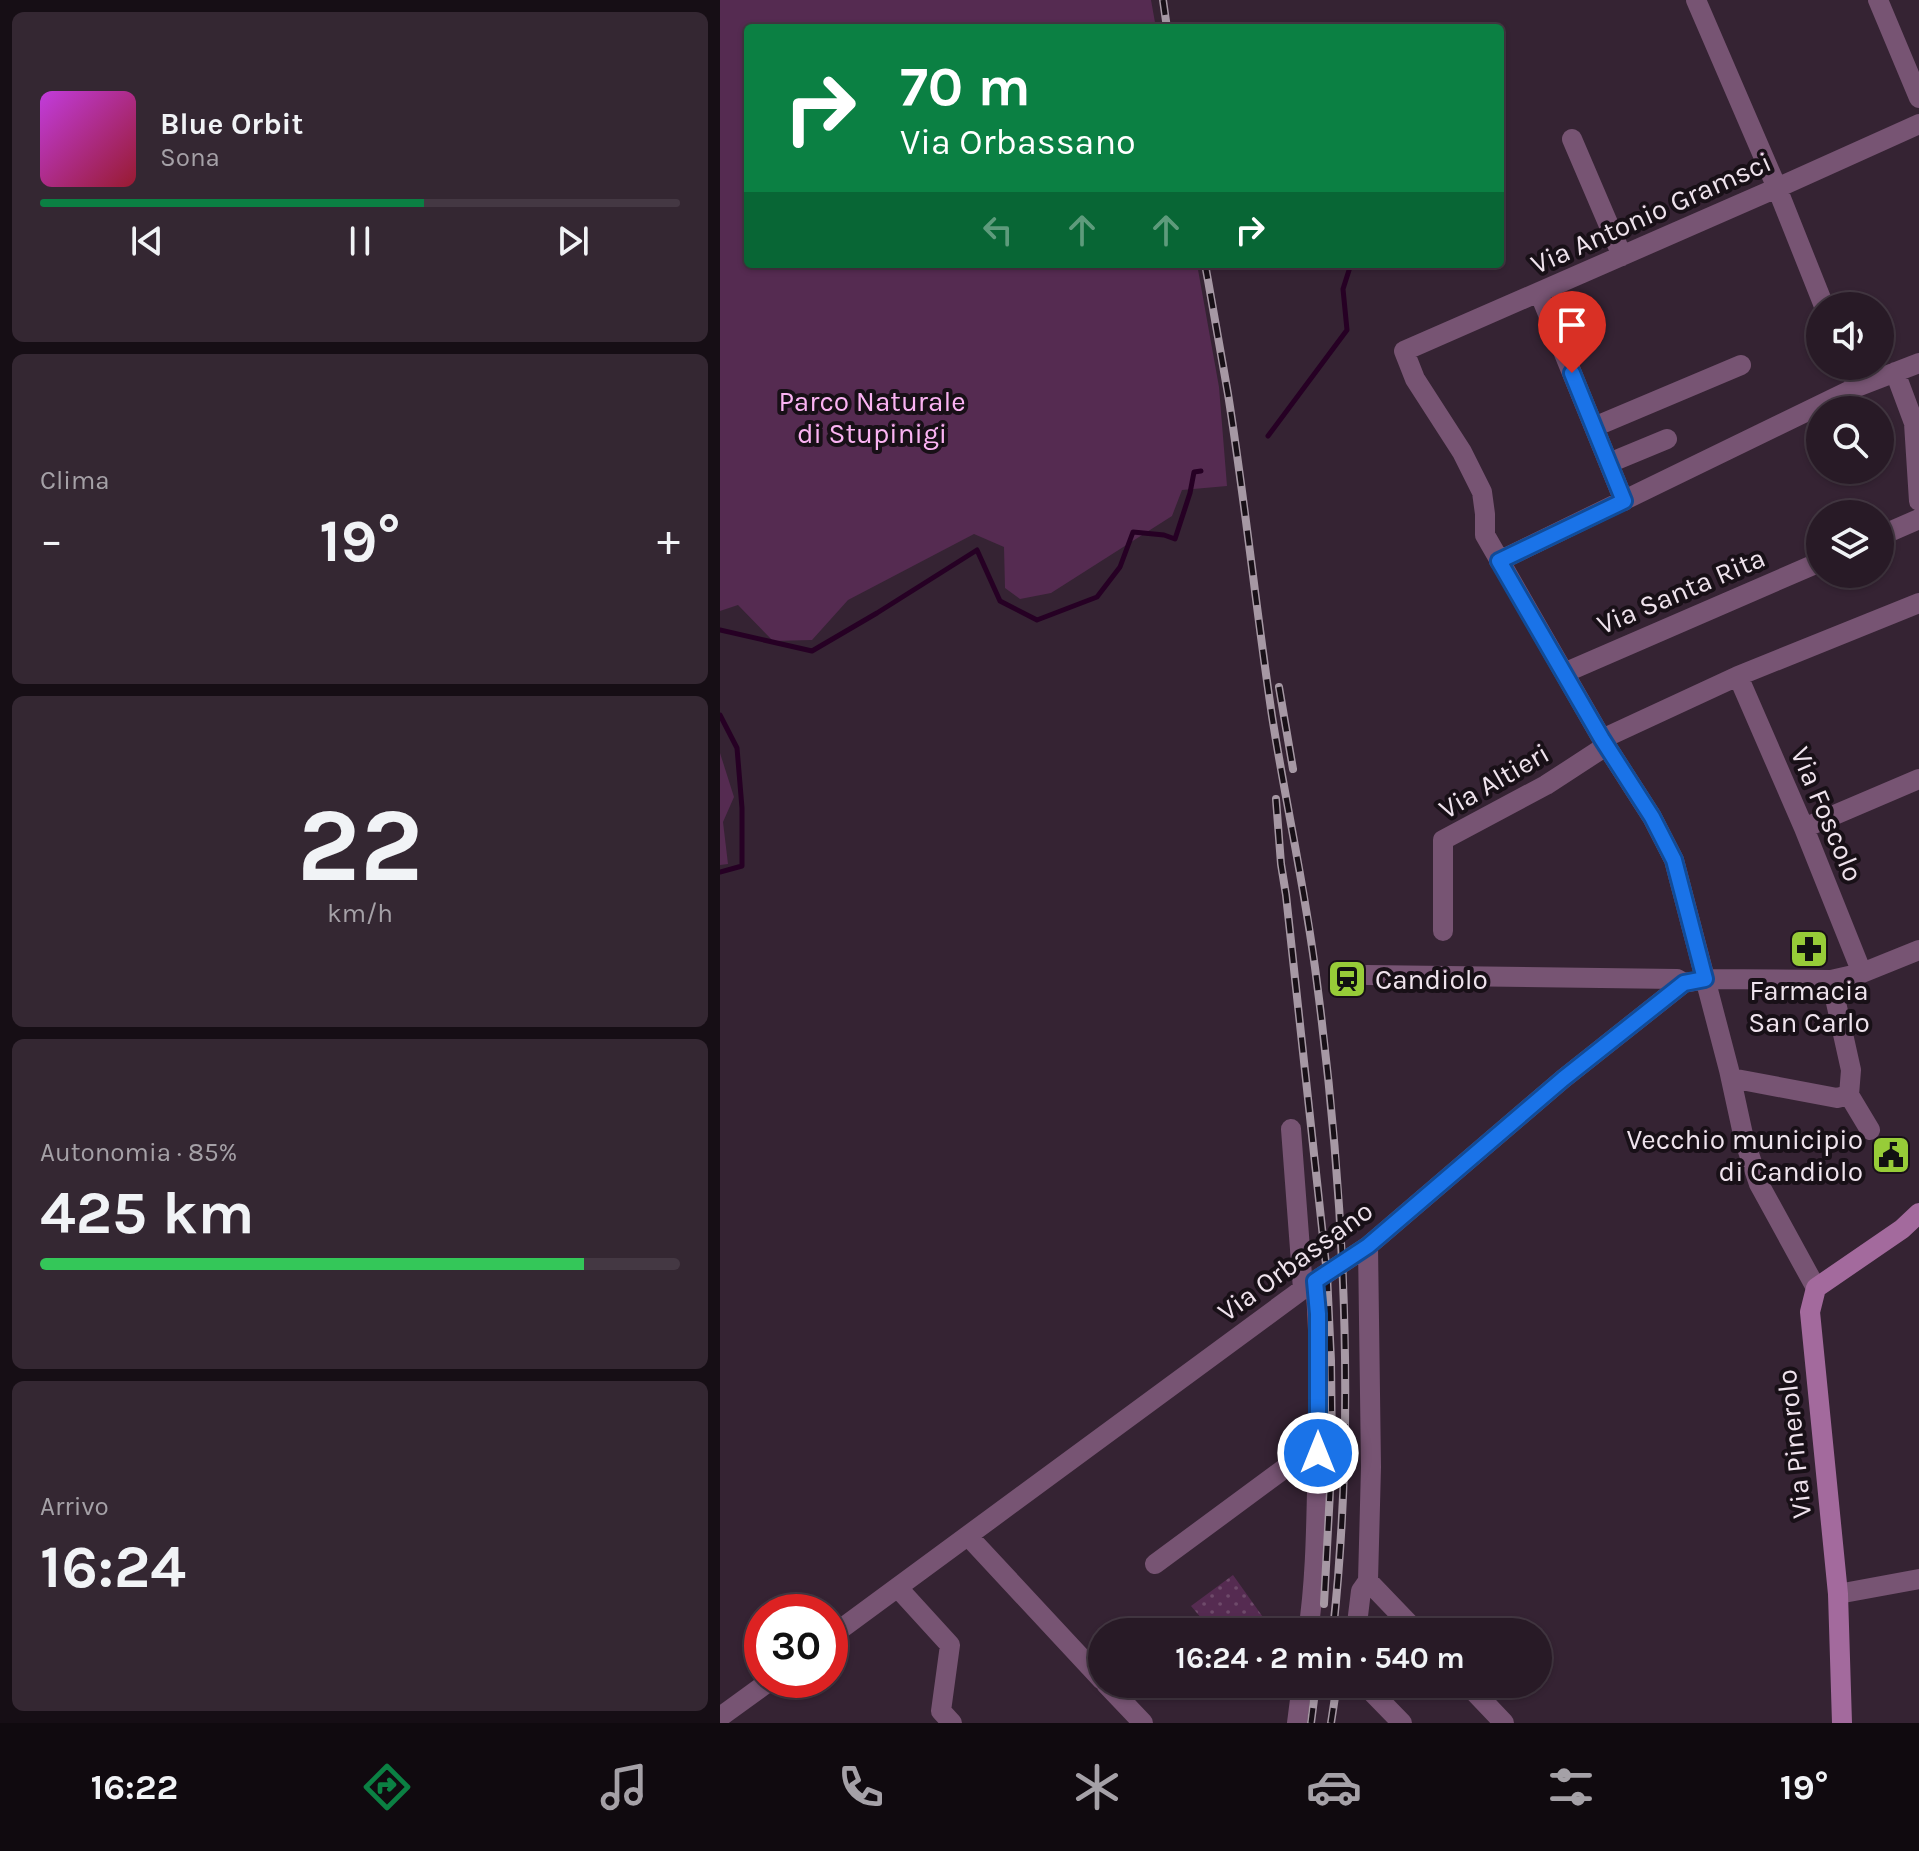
<!DOCTYPE html>
<html lang="it">
<head>
<meta charset="utf-8">
<style>
  body { margin:0; font-family:Karla,sans-serif; background:#342732; color:#f1f3f6; height:100vh; display:flex; flex-direction:column; font-size:30px; white-space:nowrap }
  * { box-sizing:border-box; margin:0 }
  p { font-size:26px; color:#a5a1a7 }
  .icon { flex:none; width:44px; height:44px; fill:none; stroke:currentColor; stroke-width:2; stroke-linecap:round; stroke-linejoin:round }
  .map { position:relative; flex:1; overflow:hidden }
  .side { display:flex; flex-direction:column; gap:12px; padding:12px; background:#160e15; width:720px }
  .side>* { flex:none }
  .hud { position:absolute; left:24px; top:24px; width:760px; height:244px; border-radius:8px; box-shadow:0 2px 6px #0004,0 0 0 2px #443843; background:#0b8043; color:#fff; overflow:hidden }
  .controls { position:absolute; left:1086px; top:292px; display:grid; gap:16px }
  .controls a { display:grid; place-items:center; width:88px; height:88px; border-radius:50%; background:#281a26; box-shadow:0 2px 6px #0004,0 0 0 2px #443843; font-size:40px }
  .speed { position:absolute; left:24px; top:1594px; display:flex; gap:16px; font-size:40px; font-weight:700; text-align:center }
  .speed>* { display:grid; place-content:center; width:104px; height:104px; border-radius:50%; background:#281a26; box-shadow:0 2px 6px #0004,0 0 0 2px #443843; line-height:1 }
  .speed .limit { border:12px solid #d22; background:#fff; color:#111 }
  .pin { position:absolute; display:grid; place-items:center; width:68px; height:68px; color:#fff; margin:-82px -34px; border-radius:50% 50% 50% 0; rotate:-45deg; box-shadow:0 0 8px #0007 }
  .pin .icon { rotate:45deg }
  .me { position:absolute; width:88px; margin:-44px; rotate:0deg; stroke-linejoin:round; filter:drop-shadow(0 0 6px #0008) }
  .turn { display:flex; align-items:center; gap:28px; height:168px; padding:0 24px; font-size:36px }
  .turn .icon { width:104px; height:104px; stroke-width:2.5 }
  .turn b { display:block; font-size:56px; line-height:68px }
  .lanes { display:flex; align-items:center; height:76px; padding:0 24px; background:#0003; justify-content:center; gap:40px; direction:ltr }
  .lanes .off { opacity:.35 }
  .big { font-size:60px; font-weight:700; line-height:1.1 }
  .side .widget { flex:1; display:flex; flex-direction:column; justify-content:center; gap:12px; min-width:0; padding:0 28px; border-radius:12px; background:#342732 }
  .side .dial { align-items:center; gap:0 }
  .dial b { font-size:104px; line-height:1 }
  .song { display:flex; align-items:center; gap:24px }
  .cover { width:96px; height:96px; border-radius:12px; background:linear-gradient(135deg,hsl(290 70% 55%),hsl(350 70% 35%)) }
  .played { height:8px; border-radius:4px; background:linear-gradient(90deg,#0b8043 60%,#443843 60%) }
  .keys { display:flex; justify-content:space-around; direction:ltr }
  .heat { display:flex; justify-content:space-between; align-items:center; font-size:44px; direction:ltr }
  .charge { height:12px; border-radius:6px; background:linear-gradient(90deg,#34c759 85%,#443843 0) }
  .trip { position:absolute; left:368px; top:1618px; width:464px; height:80px; border-radius:40px; background:#281a26; box-shadow:0 2px 6px #0004,0 0 0 2px #443843; font-weight:700; line-height:80px; text-align:center }
  .dock { display:flex; height:128px; justify-content:space-around; align-items:center; background:#100a0f; color:#a5a1a7 }
  .dock .icon { width:56px; height:56px }
  .dock .on { color:#0b8043 }
  .dock b { font-size:36px; color:#f1f3f6 }
  main { display:flex; flex:1; min-height:0 }
  .map>svg:first-child { display:block }
  .grass { fill:url(#grass-dots) }
  .park { fill:#552b51 }
  .lines { fill:none; stroke-linecap:round; stroke-linejoin:round }
  .stream { stroke:#260024; stroke-width:5 }
  .street { stroke:#775473; stroke-width:20 }
  .secondary { stroke:#a36a9d; stroke-width:20 }
  .rail-casing { stroke:#a698a4; stroke-width:8 }
  .rail { stroke:#181017; stroke-width:5; stroke-dasharray:15; stroke-linecap:butt }
  .route-casing { stroke:#114b97; stroke-width:20 }
  .route { stroke:#1a73e8; stroke-width:14 }
  .labels { text-anchor:middle; dominant-baseline:central; stroke-width:8; stroke-linejoin:round; paint-order:stroke }
  .street-label { font-size:28px; fill:#efe3ed; stroke:#181017 }
  .park-label { font-size:28px; fill:#fbb3f3; stroke:#181017 }
  .poi-label { font-size:28px; fill:#efe3ed; stroke:#181017; text-anchor:start }
</style>
</head>
<body>
<main>
<section class="side">
<div class="widget">
<div class="song"><i class="cover"></i><div><b>Blue Orbit</b><p>Sona</p></div></div>
<div class="played"></div>
<div class="keys"><svg class="icon" aria-label="previous" viewBox="0 0 24 24"><path d="M18 5L8 12l10 7zM5 5v14"/></svg><svg class="icon" aria-label="pause" viewBox="0 0 24 24"><path d="M8 5v14M16 5v14"/></svg><svg class="icon" aria-label="next" viewBox="0 0 24 24"><path d="M6 5l10 7-10 7zM19 5v14"/></svg></div>
</div>
<div class="widget"><p>Clima</p>
<div class="heat"><a>−</a><b class="big">19°</b><a>+</a></div>
</div>
<div class="widget dial"><b>22</b><p>km/h</p></div>
<div class="widget"><p>Autonomia · 85%</p><b class="big">425 km</b><div class="charge"></div></div>
<div class="widget"><p>Arrivo</p><b class="big">16:24</b></div>
</section>
<div class="map">
<svg width="1199" height="1723" viewBox="0 0 1199 1723">
  <defs>
    <pattern id="grass-dots" width="8" height="8" patternUnits="userSpaceOnUse" patternTransform="scale(2)"><rect width="8" height="8" fill="#552b51"/><path d="M2 2h.1M6 6h.1" fill="none" stroke="#6e4a6a" stroke-width="1.8" stroke-linecap="round"/></pattern>
  </defs>
  <rect width="100%" height="100%" fill="#352333"/>
  <!-- grass -->
  <path class="grass" d="M 513,1575 L 550,1627 L 543,1632 L 493,1632 L 471,1606 Z"/>
  <!-- park -->
  <path class="park" d="M 0,0 L 431,0 L 436,28 L 28,28 L 28,264 L 477,264 L 499,387 L 507,486 L 462,490 L 452,516 L 331,593 L 300,599 L 285,588 L 284,547 L 254,534 L 128,600 L 92,640 L 53,641 L 18,605 L 0,611 Z
    M 0,753 L 14,797 L 3,822 L 8,864 L 0,865 Z"/>
  <g class="lines">
    <!-- stream -->
    <path class="stream" d="M 548,436 L 627,330 L 623,289 L 631,264
      M 0,630 L 92,651 L 157,613 L 257,550 L 280,601 L 317,620 L 377,597 L 400,567 L 413,532 L 444,535 L 455,539 L 470,493 L 474,472 L 481,471
      M 0,715 L 17,748 L 22,808 L 22,866 L 0,872"/>
    <!-- street -->
    <path class="street" d="M 976,0 L 1057,188 L 1104,306
      M 1158,0 L 1199,98
      M 852,139 L 902,256
      M 819,292 L 904,501
      M 1129,366 L 1137,387
      M 1175,372 L 1194,423 L 1199,501
      M 874,427 L 1021,365
      M 889,463 L 947,439
      M 1160,536 L 1199,519
      M 779,561 L 1137,387 L 1199,363
      M 844,673 L 1100,562
      M 1018,676 L 1084,828 L 1142,973
      M 882,739 L 1018,676 L 1199,603
      M 1084,828 L 1199,779
      M 723,931 L 723,840 L 826,785 L 886,746
      M 647,975 L 957,979 L 964,983
      M 1111,980 L 1131,1070 L 1129,1095 L 1150,1130
      M 1011,1078 L 1117,1098 L 1129,1095
      M 571,1129 L 583,1289
      M 648,1246 L 651,1467 L 648,1581 L 697,1632
      M 1096,1288 L 1039,1184 L 1024,1139 L 1009,1070 L 954,860 L 932,817 L 882,739 L 765,535 L 765,514 L 762,492 L 742,452 L 695,379 L 684,351 L 1057,188 L 1199,124
      M 248,1536 L 382,1680
      M 435,1564 L 599,1443
      M 178,1588 L 230,1645 L 221,1711 L 232,1723
      M 1118,1594 L 1199,1579
      M 588,1632 C 595,1585 596,1538 597,1491 C 600,1421 601,1351 595,1281
      M 636,1632 L 641,1591 L 648,1581
      M 110,1637 L 583,1289 L 648,1246 L 843,1079 L 964,983 L 985,979 L 1111,980 L 1142,973 L 1199,950
      M 386,1684 L 423,1723
      M 644,1684 L 682,1723
      M 747,1684 L 784,1723
      M 0,1717 L 51,1680
      M 577,1723 L 582,1684"/>
    <!-- secondary -->
    <path class="secondary" d="M 1122,1723 L 1118,1594 L 1090,1312 L 1096,1288 L 1182,1229 L 1199,1213"/>
    <defs>
      <path id="rail" d="M 443,0 L 447,28
        M 485,264 C 493,307 500,350 508,394 C 525,501 536,609 552,716 C 566,805 586,893 597,983 C 625,1198 636,1416 613,1632
        M 559,687 L 573,769
        M 556,799 L 561,864 L 566,895 L 607,1274 L 611,1361 L 612,1454 L 604,1604
        M 591,1723 L 596,1684
        M 611,1723 L 617,1684"/>
    </defs>
    <!-- rail casing -->
    <use href="#rail" class="rail-casing"/>
    <!-- rail -->
    <use href="#rail" class="rail"/>
  </g>
  <g class="lines">
    <defs>
      <path id="route" d="M 598,1453 L 598,1314 L 595,1281 L 648,1246 L 843,1079 L 964,983 L 985,979 L 954,860 L 932,817 L 882,739 L 779,561 L 904,501 L 852,373"/>
    </defs>
    <!-- route casing -->
    <use href="#route" class="route-casing"/>
    <!-- route -->
    <use href="#route" class="route"/>
  </g>
  <!-- icons -->
  <defs>
    <symbol id="pharmacy-square" viewBox="-11 -11 22 22"><rect x="-9" y="-9" width="18" height="18" rx="4" fill="#97cc38" stroke="#181017"/><path d="M-2-6h4v4h4v4h-4v4h-4v-4h-4v-4h4Z" fill="#111"/></symbol>
    <symbol id="station-square" viewBox="-11 -11 22 22"><rect x="-9" y="-9" width="18" height="18" rx="4" fill="#97cc38" stroke="#181017"/><path d="M-3-6H3Q5-6 5-4V2Q5 4 3 4L4.5 6H3L1.5 4h-3L-3 6H-4.5L-3 4Q-5 4-5 2V-4Q-5-6-3-6ZM-3.5-4v3h7v-3ZM-3.5 1v1.5H-2V1ZM2 1v1.5H3.5V1Z" fill="#111"/></symbol>
    <symbol id="civic-square" viewBox="-11 -11 22 22"><rect x="-9" y="-9" width="18" height="18" rx="4" fill="#97cc38" stroke="#181017"/><path d="M-.6-6.5H3V-4.5H.6V-3L4-1V1h2V6H-6V1h2V-1L-.6-3ZM-1.2 2.5V6h2.4V2.5Z" fill="#111"/></symbol>
  </defs>
  <g fill-rule="evenodd">
    <use href="#pharmacy-square" x="1067" y="927" width="44" height="44"/>
    <use href="#station-square" x="605" y="957" width="44" height="44"/>
    <use href="#civic-square" x="1149" y="1133" width="44" height="44"/>
  </g>
  <g class="labels">
    <!-- street labels -->
    <g class="street-label">
      <text transform="translate(931 213) rotate(-24)">Via Antonio Gramsci</text>
      <text transform="translate(961 591) rotate(-23)">Via Santa Rita</text>
      <text transform="translate(774 781) rotate(-30)">Via Altieri</text>
      <text transform="translate(1107 814) rotate(67)">Via Foscolo</text>
      <text transform="translate(575 1261) rotate(-36)">Via Orbassano</text>
      <text transform="translate(1074 1444) rotate(-96)">Via Pinerolo</text>
    </g>
    <!-- park labels -->
    <g class="park-label">
      <text x="152" y="401">Parco Naturale<tspan x="152" dy="32">di Stupinigi</tspan></text>
    </g>
    <!-- poi labels -->
    <g class="poi-label">
      <text x="655" y="979">Candiolo</text>
      <text x="1089" y="990" text-anchor="middle">Farmacia<tspan x="1089" dy="32">San Carlo</tspan></text>
      <text x="1143" y="1139" text-anchor="end">Vecchio municipio<tspan x="1143" dy="32">di Candiolo</tspan></text>
    </g>
  </g>
</svg>
<div class="controls">
<a><svg class="icon" aria-label="sound" viewBox="0 0 24 24"><path d="M4 9h4l5-4v14l-5-4H4zM17 9q2 3 0 6"/></svg></a>
<a><svg class="icon" aria-label="search" viewBox="0 0 24 24"><circle cx="10" cy="10" r="6"/><path d="M15 15l6 6"/></svg></a>
<a><svg class="icon" aria-label="layers" viewBox="0 0 24 24"><path d="M12 4l9 5-9 5-9-5zM3 14l9 5 9-5"/></svg></a>
</div>
<div class="speed"><div class="limit">30</div></div>
<div class="pin" style="left:852px;top:373px;background:#d93025"><svg class="icon" aria-label="arrive" viewBox="0 0 24 24"><path d="M6 21V4h12l-3 4 3 4H6"/></svg></div>
<svg class="me" style="left:598px;top:1453px" viewBox="-20 -20 40 40"><circle r="17" fill="#1a73e8" stroke="#fff" stroke-width="3"/><path d="M0-11L8 9 0 5-8 9z" fill="#fff"/></svg>
<div class="trip">16:24 · 2 min · 540 m</div>
<div class="hud">
<div class="turn"><svg class="icon" aria-label="right" viewBox="0 0 24 24"><path d="M7 20v-9h11M14 6l5 5-5 5"/></svg><div><b>70 m</b>Via Orbassano</div></div>
<div class="lanes"><svg class="icon off" aria-label="left" viewBox="0 0 24 24"><path d="M17 20v-9H6M10 6l-5 5 5 5"/></svg><svg class="icon off" aria-label="ahead" viewBox="0 0 24 24"><path d="M12 20V5M6 11l6-6 6 6"/></svg><svg class="icon off" aria-label="ahead" viewBox="0 0 24 24"><path d="M12 20V5M6 11l6-6 6 6"/></svg><svg class="icon" aria-label="right" viewBox="0 0 24 24"><path d="M7 20v-9h11M14 6l5 5-5 5"/></svg></div>
</div>
</div>
</main>
<nav class="dock">
<b>16:22</b>
<svg class="icon on" aria-label="directions" viewBox="0 0 24 24"><path d="M12 3l9 9-9 9-9-9zM9 14v-3h6M13 9l2 2-2 2"/></svg>
<svg class="icon" aria-label="music" viewBox="0 0 24 24"><path d="M9 18V5l10-2v13"/><circle cx="6" cy="18" r="3"/><circle cx="16" cy="16" r="3"/></svg>
<svg class="icon" aria-label="phone" viewBox="0 0 24 24"><path d="M5 4h4l2 5-3 2q2 4 5 5l2-3 5 2v4C11 20 4 13 5 4z"/></svg>
<svg class="icon" aria-label="climate" viewBox="0 0 24 24"><path d="M12 3v18M4 7l16 10M4 17L20 7"/></svg>
<svg class="icon" aria-label="car" viewBox="0 0 24 24"><path d="M5 17H2v-5l4-1 3-4h7l3 4 3 1v5h-3M9 17h6M6 11h13"/><circle cx="7" cy="17" r="2"/><circle cx="17" cy="17" r="2"/></svg>
<svg class="icon" aria-label="filters" viewBox="0 0 24 24"><path d="M4 7h16M4 17h16"/><circle cx="9" cy="7" r="2"/><circle cx="15" cy="17" r="2"/></svg>
<b>19°</b>
</nav>
</body>
</html>
